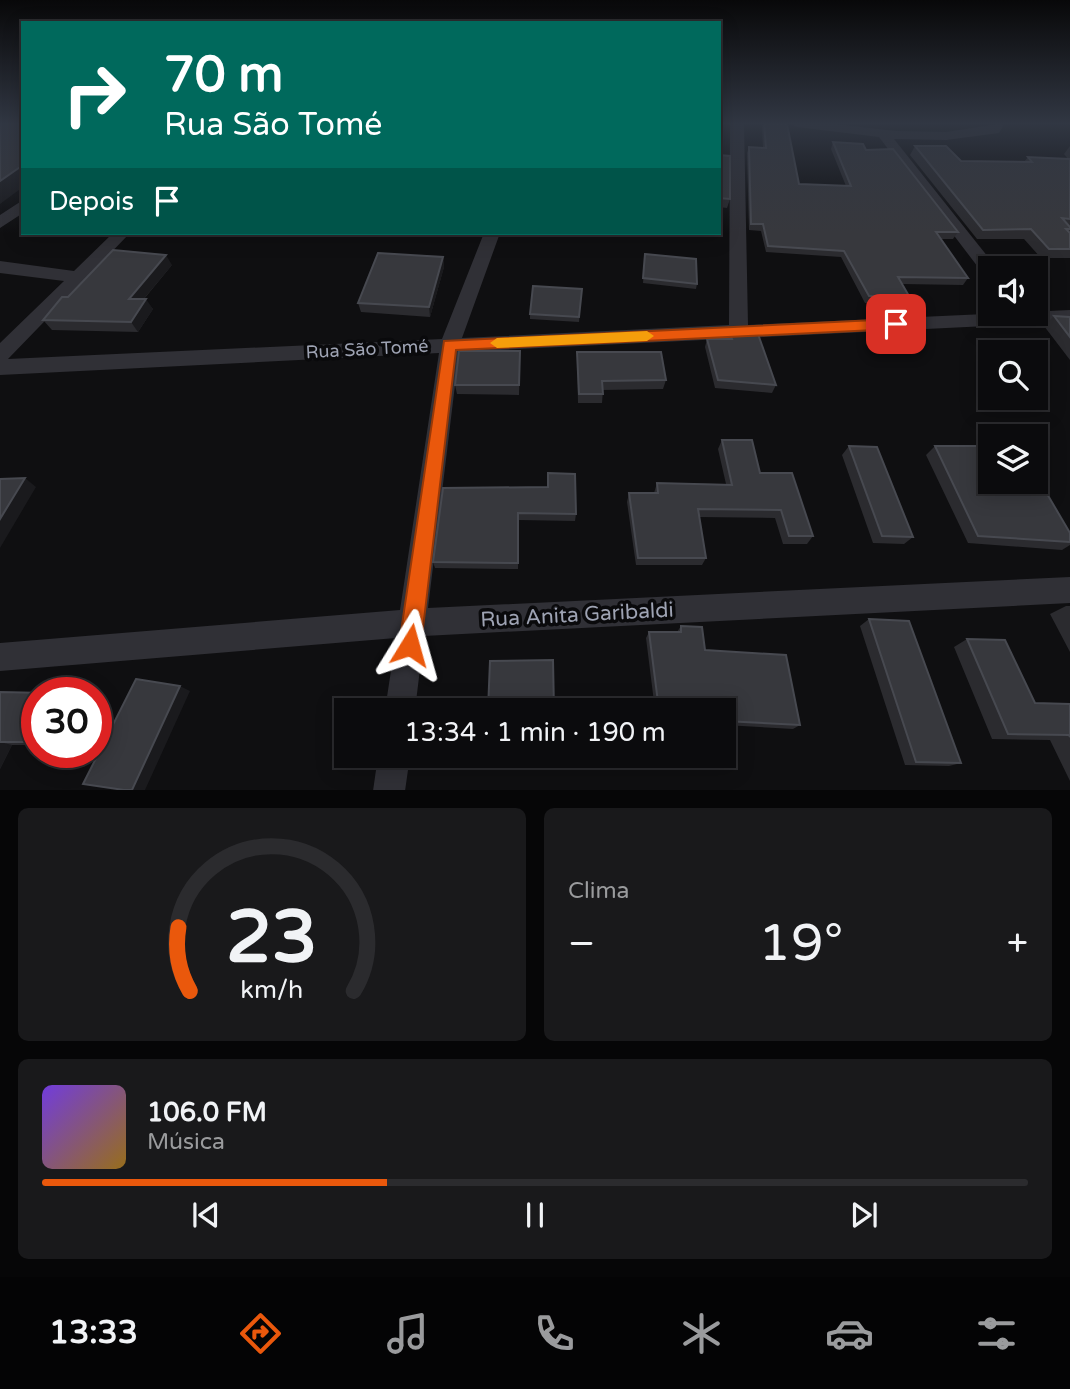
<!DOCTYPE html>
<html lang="pt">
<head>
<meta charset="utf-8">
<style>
  body { margin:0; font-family:"Varela Round",sans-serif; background:#19191b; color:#f1f3f6; height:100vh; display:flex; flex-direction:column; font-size:26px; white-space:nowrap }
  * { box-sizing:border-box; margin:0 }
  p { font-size:23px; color:#9a9b9d }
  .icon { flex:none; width:38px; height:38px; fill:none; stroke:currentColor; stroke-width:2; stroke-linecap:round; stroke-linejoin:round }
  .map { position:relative; height:790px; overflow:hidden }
  .panel { display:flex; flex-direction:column; gap:18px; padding:18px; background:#060607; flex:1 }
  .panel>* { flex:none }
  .banner { position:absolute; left:21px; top:21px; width:700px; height:214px; border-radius:0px; box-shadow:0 4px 18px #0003,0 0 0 2px #2b2b2e; background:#00695c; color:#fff; overflow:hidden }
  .buttons { position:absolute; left:978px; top:256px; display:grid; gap:14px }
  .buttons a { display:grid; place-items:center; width:70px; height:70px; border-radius:0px; background:#0b0b0d; box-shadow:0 4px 18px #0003,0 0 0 2px #2b2b2e; font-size:35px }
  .speed { position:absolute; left:21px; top:677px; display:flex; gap:14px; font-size:35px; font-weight:700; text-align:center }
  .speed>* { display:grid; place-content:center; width:91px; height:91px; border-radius:50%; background:#0b0b0d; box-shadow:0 4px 18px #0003,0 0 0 2px #2b2b2e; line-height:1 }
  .speed .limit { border:10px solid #d22; background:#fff; color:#111 }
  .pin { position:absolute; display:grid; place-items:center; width:60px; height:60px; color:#fff; margin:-30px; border-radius:14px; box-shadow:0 4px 10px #0006 }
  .me { position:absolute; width:77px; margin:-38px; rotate:8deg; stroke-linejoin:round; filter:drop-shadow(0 0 5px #0008) }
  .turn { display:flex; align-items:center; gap:24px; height:147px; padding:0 28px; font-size:32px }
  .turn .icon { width:91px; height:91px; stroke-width:2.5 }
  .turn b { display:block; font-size:49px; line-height:60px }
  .then { display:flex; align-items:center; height:66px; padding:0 28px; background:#0003; gap:14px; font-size:26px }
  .big { font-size:52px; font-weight:600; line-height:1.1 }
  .panel .card { flex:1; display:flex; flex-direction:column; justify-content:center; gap:10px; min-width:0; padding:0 24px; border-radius:10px; background:#19191b }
  .panel .dial { align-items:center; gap:0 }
  .dial svg { height:182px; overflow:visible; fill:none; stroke:#2b2b2e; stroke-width:7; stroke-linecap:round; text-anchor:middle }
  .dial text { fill:#f1f3f6; stroke:none }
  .song { display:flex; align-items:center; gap:21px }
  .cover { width:84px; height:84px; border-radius:10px; background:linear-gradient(135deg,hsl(260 70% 55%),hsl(40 70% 35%)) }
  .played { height:7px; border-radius:4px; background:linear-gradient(90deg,#ea580c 35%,#2b2b2e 35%) }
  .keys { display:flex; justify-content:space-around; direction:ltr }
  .heat { display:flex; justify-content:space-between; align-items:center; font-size:38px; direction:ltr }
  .panel .tiles { flex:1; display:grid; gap:18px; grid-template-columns:1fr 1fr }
  .card:last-child { grid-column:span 2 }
  .trip { position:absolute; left:334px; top:698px; width:402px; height:70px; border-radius:0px; background:#0b0b0d; box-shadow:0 4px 18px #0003,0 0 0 2px #2b2b2e; font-weight:600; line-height:70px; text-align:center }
  .menu { display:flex; height:112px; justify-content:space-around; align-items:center; background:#040405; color:#9a9b9d }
  .menu .icon { width:49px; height:49px }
  .menu .active { color:#ea580c }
  .menu b { font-size:32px; color:#f1f3f6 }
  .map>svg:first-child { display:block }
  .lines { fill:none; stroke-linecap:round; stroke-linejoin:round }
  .minor { fill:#303036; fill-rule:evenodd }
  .wall { fill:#2b2b2f }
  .shaded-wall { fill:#1a1a1d }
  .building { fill:#37383d; stroke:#474950; stroke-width:2 }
  .route { fill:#ea580c; stroke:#983908; stroke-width:2 }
  .slow { fill:#f59e0b }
  .labels { text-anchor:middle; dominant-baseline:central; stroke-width:7; stroke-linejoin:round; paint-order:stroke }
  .street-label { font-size:18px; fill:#9ea3b3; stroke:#0a0a0c }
  .near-street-label { font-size:21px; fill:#9ea3b3; stroke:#0a0a0c }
</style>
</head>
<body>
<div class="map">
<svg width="1070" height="791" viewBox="0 0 1070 791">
  <rect width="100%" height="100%" fill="#0f0f11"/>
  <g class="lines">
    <!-- minor -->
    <path class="minor" d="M 730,123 L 744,123 L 748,325 L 1070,310 L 1070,322 L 459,352 L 428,608 L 1070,577 L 1070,603 L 424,636 L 415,710 L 385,710 L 396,638 L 0,671 L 0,643 L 400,610 L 439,353 L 0,375 L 0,343 L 64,281 L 0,273 L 0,261 L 74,271 L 113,233 L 130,233 L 8,359 L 442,339 L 484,233 L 500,233 L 462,338 L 729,325 Z
      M 790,123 L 825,123 L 896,131 L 946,132 L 1005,123 L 999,133 L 946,140 L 894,139 L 996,267 L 990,268 L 990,276 L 984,275 L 879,137 L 797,127 Z
      M 23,200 L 23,213 L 0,228 L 0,215 Z
      M 378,756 L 410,756 L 405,791 L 373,791 Z"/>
  </g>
  <!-- wall -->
  <path class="wall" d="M 763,123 L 799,184 L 846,186 L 831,149 L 833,142 L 866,150 L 958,232 L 953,239 L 941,239 L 968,278 L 963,285 L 902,284 L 909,296 L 905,303 L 865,303 L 841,257 L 766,252 L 761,231 L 749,230 L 747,153 L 749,147 L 763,148 L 762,128 Z
    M 915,146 L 961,161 L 1024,162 L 1028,157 L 1068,159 L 1064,154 L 1070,146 L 1070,231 L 1069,232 L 1070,233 L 1070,258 L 1041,258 L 1024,239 L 977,239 L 910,155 Z
    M 719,155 L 730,199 L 727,208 L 719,207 Z
    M 645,254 L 697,284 L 696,289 L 643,283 Z
    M 443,257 L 444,267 L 430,317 L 361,312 L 358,303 Z
    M 172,265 L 144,299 L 153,309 L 138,332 L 52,330 L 43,320 L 68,297 Z
    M 582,289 L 579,322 L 530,319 L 530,314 Z
    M 1054,316 L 1070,317 L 1070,360 L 1044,326 Z
    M 730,334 L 776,385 L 772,393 L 715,388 L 705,347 L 707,339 L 728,339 Z
    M 577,352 L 666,380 L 663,389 L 603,390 L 602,403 L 578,403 L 577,361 Z
    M 520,361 L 519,395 L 457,394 L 455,385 Z
    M 722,440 L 760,473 L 813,536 L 807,544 L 783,544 L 775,518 L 699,517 L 706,558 L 702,565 L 636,565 L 627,502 L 629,493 L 654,493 L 657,483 L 726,484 L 718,449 Z
    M 849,446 L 913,537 L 904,544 L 873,543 L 842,455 Z
    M 935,446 L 1070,533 L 1070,545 L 1062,550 L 968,543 L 926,455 Z
    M 443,488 L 576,514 L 575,521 L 519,520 L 518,569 L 435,568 L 433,562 Z
    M 1066,606 L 1070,606 L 1070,652 L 1050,614 Z
    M 869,619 L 961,763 L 949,766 L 905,765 L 860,626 Z
    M 681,626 L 705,650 L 800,725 L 793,729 L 724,725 L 724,710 L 655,710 L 646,638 L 649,632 L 677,632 Z
    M 967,639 L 1035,703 L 1070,704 L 1070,781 L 1050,740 L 992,739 L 954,647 Z
    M 0,692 L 37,693 L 37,745 L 12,745 L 0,769 Z"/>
  <!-- shaded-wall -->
  <path class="shaded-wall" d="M 23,165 L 23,187 L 0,204 L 0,181 Z
    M 166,255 L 172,265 L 136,308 L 129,299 Z
    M 443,257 L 444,267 L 430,317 L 429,307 Z
    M 146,299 L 153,309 L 138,332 L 131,322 Z
    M 25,478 L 36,487 L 0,548 L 0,519 Z
    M 180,686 L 190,691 L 145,790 L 132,790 Z
    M 0,742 L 12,745 L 0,769 Z"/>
  <!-- building -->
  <path class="building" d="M 0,123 L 23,123 L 23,165 L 0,181 Z
    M 764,123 L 787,124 L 799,184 L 851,186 L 833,142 L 863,144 L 866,150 L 893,149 L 958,232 L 936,232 L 968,278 L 898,277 L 909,296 L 869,296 L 844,251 L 768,246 L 763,224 L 751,224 L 749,147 L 766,148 Z
    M 915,146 L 946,146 L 961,161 L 1032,162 L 1028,157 L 1070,159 L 1070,219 L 1062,218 L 1070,227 L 1070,229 L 1066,229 L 1070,233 L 1070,249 L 1049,249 L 1031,229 L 983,230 Z
    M 719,155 L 730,156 L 730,199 L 719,198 Z
    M 113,250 L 166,255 L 129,299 L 146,299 L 131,322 L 43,320 L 62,297 L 68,297 Z
    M 378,253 L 443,257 L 429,307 L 358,303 Z
    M 645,254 L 696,259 L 697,284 L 643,278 Z
    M 533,286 L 582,289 L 579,317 L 530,314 Z
    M 1054,316 L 1070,317 L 1070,337 Z
    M 730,334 L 758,334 L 776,385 L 718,380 L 707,339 L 732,339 Z
    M 459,351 L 520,351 L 519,385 L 455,385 Z
    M 577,352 L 661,352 L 666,380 L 602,381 L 603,394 L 579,394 Z
    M 722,440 L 752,440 L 760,473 L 792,473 L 813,536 L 789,536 L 781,510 L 698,509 L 706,558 L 638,558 L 629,493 L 658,493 L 657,483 L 732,485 Z
    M 849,446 L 877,447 L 913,537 L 882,536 Z
    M 935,446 L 990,446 L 990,481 L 1036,481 L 1036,475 L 1070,533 L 1070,542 L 978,536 Z
    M 548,473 L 575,474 L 576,514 L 518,513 L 518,563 L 433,562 L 443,488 L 548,487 Z
    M 25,478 L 0,519 L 0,479 Z
    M 869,619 L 909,621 L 961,763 L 916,762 Z
    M 681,626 L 702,627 L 705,650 L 786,655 L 800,725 L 724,721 L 724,710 L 659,710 L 649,632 L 681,632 Z
    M 967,639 L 1005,640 L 1035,703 L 1070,704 L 1070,737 L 1069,735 L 1008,734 Z
    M 553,660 L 554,710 L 488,710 L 490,661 Z
    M 136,679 L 180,686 L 132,790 L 124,790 L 83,784 Z
    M 0,692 L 46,693 L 37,693 L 37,742 L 0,742 Z"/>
  <!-- sky -->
  <linearGradient id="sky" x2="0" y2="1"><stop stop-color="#080809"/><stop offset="0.53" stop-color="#313743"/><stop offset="1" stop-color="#313743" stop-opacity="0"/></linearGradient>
  <rect width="1070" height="233" fill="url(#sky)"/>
  <!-- route -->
  <path class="route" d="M 896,319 L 903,324 L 896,329 L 456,350 L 421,645 L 418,652 L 410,655 L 402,652 L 399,645 L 444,341 Z"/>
  <!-- slow -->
  <path class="slow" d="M 647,331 L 654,336 L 647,341 L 497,348 L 490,343 L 497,338 Z"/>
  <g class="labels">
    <!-- street labels -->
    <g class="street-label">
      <text transform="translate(367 349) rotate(-3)">Rua São Tomé</text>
    </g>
    <!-- near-street labels -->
    <g class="near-street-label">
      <text transform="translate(577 615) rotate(-3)">Rua Anita Garibaldi</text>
    </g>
  </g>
</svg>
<div class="buttons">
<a><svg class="icon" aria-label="sound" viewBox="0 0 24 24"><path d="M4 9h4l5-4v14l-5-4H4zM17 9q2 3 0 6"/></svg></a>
<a><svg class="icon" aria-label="search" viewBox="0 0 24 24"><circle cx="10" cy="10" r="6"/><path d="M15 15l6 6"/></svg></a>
<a><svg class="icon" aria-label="layers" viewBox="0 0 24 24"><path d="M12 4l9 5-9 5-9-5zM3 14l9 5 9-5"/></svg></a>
</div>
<div class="speed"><div class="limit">30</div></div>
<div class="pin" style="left:896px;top:324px;background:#d93025"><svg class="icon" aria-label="arrive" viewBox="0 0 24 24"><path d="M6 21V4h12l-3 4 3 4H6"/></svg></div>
<svg class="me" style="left:410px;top:645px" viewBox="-20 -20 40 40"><path d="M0-17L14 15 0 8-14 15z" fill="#ea580c" stroke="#fff" stroke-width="4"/></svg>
<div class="trip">13:34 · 1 min · 190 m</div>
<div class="banner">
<div class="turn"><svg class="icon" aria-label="right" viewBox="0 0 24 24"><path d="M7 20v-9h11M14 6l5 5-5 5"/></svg><div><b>70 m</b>Rua São Tomé</div></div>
<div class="then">Depois<svg class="icon" aria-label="arrive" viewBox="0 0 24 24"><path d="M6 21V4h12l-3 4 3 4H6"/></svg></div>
</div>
</div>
<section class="panel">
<div class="tiles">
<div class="card dial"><svg viewBox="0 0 100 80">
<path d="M14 69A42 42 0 1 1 86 69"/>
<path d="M14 69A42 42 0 0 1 9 41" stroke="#ea580c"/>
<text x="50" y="56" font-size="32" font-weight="700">23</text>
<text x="50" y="72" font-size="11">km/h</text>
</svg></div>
<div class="card"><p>Clima</p>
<div class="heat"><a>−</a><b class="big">19°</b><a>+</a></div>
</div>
<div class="card">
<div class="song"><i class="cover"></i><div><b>106.0 FM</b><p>Música</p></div></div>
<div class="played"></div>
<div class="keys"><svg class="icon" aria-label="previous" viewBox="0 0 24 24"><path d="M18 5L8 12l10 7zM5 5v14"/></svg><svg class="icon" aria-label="pause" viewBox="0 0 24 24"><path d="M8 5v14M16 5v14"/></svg><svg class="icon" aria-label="next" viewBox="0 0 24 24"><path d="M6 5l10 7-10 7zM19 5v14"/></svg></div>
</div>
</div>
</section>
<nav class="menu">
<b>13:33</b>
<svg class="icon active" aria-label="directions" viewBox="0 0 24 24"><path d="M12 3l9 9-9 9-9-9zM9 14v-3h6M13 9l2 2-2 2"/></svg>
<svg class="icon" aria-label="music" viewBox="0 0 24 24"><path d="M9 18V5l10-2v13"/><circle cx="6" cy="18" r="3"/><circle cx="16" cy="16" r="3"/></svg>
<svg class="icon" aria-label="phone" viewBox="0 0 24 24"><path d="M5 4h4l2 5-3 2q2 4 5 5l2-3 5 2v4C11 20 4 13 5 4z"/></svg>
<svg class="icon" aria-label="climate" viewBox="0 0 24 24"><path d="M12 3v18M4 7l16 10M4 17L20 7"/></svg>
<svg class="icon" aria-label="car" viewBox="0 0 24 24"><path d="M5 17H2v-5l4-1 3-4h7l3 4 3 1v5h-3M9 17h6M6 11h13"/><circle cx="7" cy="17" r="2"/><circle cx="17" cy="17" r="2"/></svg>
<svg class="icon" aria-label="filters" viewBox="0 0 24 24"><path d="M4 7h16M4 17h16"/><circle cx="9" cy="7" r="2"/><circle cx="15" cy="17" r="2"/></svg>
</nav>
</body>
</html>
